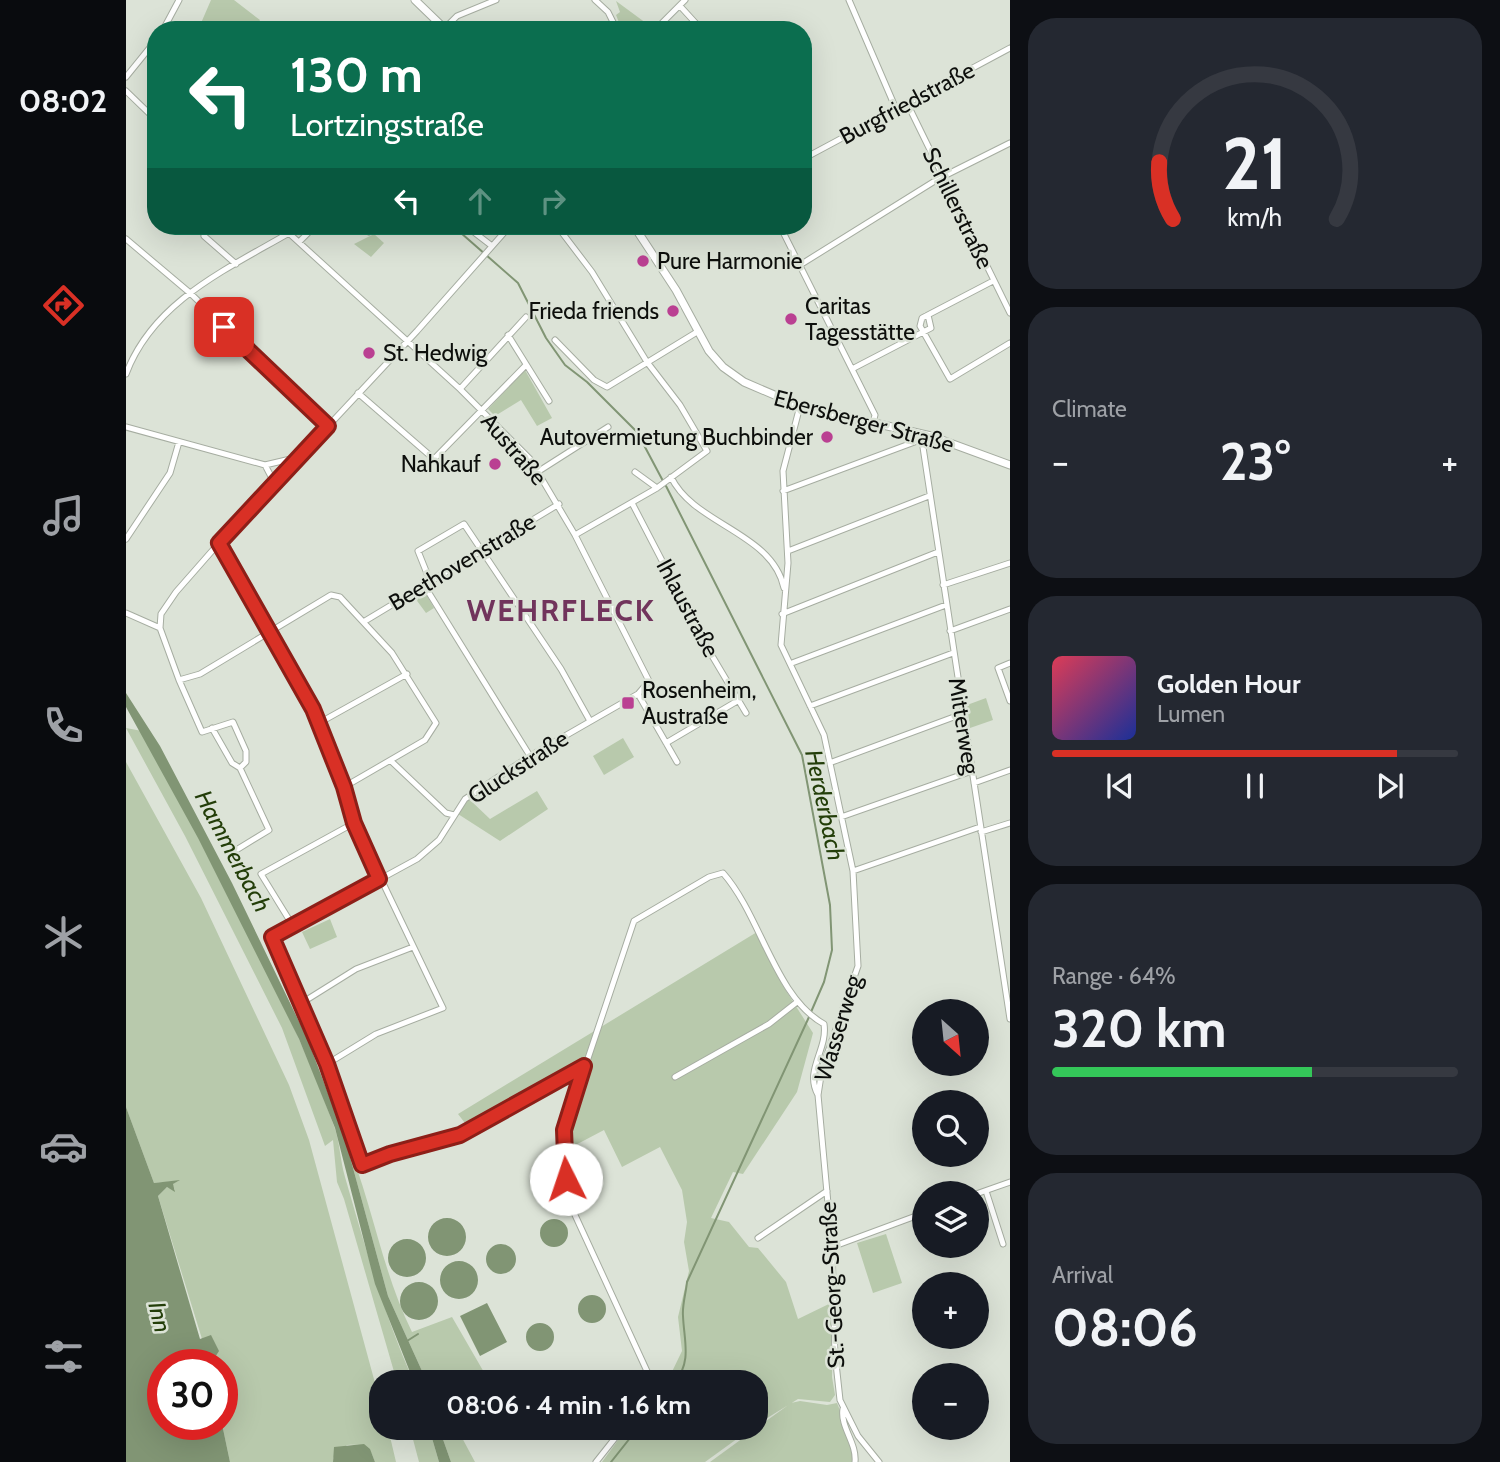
<!DOCTYPE html>
<html lang="en">
<head>
<meta charset="utf-8">
<style>
  body { margin:0; font-family:Cabin,sans-serif; background:#242831; color:#f1f3f6; height:100vh; display:flex; flex-direction:column; font-size:26px; white-space:nowrap }
  * { box-sizing:border-box; margin:0 }
  p { font-size:23px; color:#9ea1a6 }
  .icon { flex:none; width:38px; height:38px; fill:none; stroke:currentColor; stroke-width:2; stroke-linecap:round; stroke-linejoin:round }
  .map { position:relative; flex:1; overflow:hidden }
  .panel { display:flex; flex-direction:column; gap:18px; padding:18px; background:#0d0f14; width:490px }
  .panel>* { flex:none }
  .banner { position:absolute; left:21px; top:21px; width:665px; height:214px; border-radius:28px; box-shadow:0 7px 28px #0002; background:#0b6e4f; color:#fff; overflow:hidden }
  .needle { width:46px; rotate:153deg }
  .controls { position:absolute; left:786px; top:999px; display:grid; gap:14px }
  .controls a { display:grid; place-items:center; width:77px; height:77px; border-radius:50%; background:#171b24; box-shadow:0 7px 28px #0002; font-size:35px }
  .speed { position:absolute; left:21px; top:1349px; display:flex; gap:14px; font-size:35px; font-weight:700; text-align:center }
  .speed>* { display:grid; place-content:center; width:91px; height:91px; border-radius:50%; background:#171b24; box-shadow:0 7px 28px #0002; line-height:1 }
  .speed .limit { border:10px solid #d22; background:#fff; color:#111 }
  .pin { position:absolute; display:grid; place-items:center; width:60px; height:60px; color:#fff; margin:-30px; border-radius:14px; box-shadow:0 4px 10px #0006 }
  .me { position:absolute; width:77px; margin:-38px; rotate:356deg; stroke-linejoin:round; filter:drop-shadow(0 0 5px #0008) }
  .turn { display:flex; align-items:center; gap:24px; height:147px; padding:0 28px; font-size:32px }
  .turn .icon { width:91px; height:91px; stroke-width:2.5 }
  .turn b { display:block; font-size:49px; line-height:60px }
  .lanes { display:flex; align-items:center; height:66px; padding:0 28px; background:#0003; justify-content:center; gap:35px; direction:ltr }
  .lanes .off { opacity:.35 }
  .big { font-size:52px; font-weight:800; line-height:1.1 }
  .panel .widget { flex:1; display:flex; flex-direction:column; justify-content:center; gap:10px; min-width:0; padding:0 24px; border-radius:28px; background:#242831 }
  .panel .dial { align-items:center; gap:0 }
  .dial svg { height:182px; overflow:visible; fill:none; stroke:#363941; stroke-width:7; stroke-linecap:round; text-anchor:middle }
  .dial text { fill:#f1f3f6; stroke:none }
  .song { display:flex; align-items:center; gap:21px }
  .cover { width:84px; height:84px; border-radius:10px; background:linear-gradient(135deg,hsl(350 70% 55%),hsl(230 70% 35%)) }
  .played { height:7px; border-radius:4px; background:linear-gradient(90deg,#d93025 85%,#363941 85%) }
  .keys { display:flex; justify-content:space-around; direction:ltr }
  .heat { display:flex; justify-content:space-between; align-items:center; font-size:38px; direction:ltr }
  .charge { height:10px; border-radius:5px; background:linear-gradient(90deg,#34c759 64%,#363941 0) }
  .trip { position:absolute; left:243px; top:1370px; width:399px; height:70px; border-radius:28px; background:#171b24; box-shadow:0 7px 28px #0002; font-weight:800; line-height:70px; text-align:center }
  main { display:flex; flex:1; min-height:0 }
  .tabs { display:flex; flex-direction:column; width:126px; justify-content:space-around; align-items:center; background:#090b0e; color:#9ea1a6 }
  .tabs .icon { width:49px; height:49px }
  .tabs .on { color:#d93025 }
  .tabs b { font-size:32px; color:#f1f3f6 }
  .map>svg:first-child { display:block }
  .green { fill:#b8c9ac }
  .water { fill:#819574 }
  .lines { fill:none; stroke-linecap:round; stroke-linejoin:round }
  .stream { stroke:#819574; stroke-width:2 }
  .minor-casing { stroke:#a6ada1; stroke-width:7 }
  .tertiary-casing { stroke:#a6ada1; stroke-width:9 }
  .minor { stroke:#fff; stroke-width:5 }
  .tertiary { stroke:#fff; stroke-width:7 }
  .route-casing { stroke:#8d1f18; stroke-width:18 }
  .route { stroke:#d93025; stroke-width:12 }
  .poi-dot { fill:#ba4092; stroke:#dce3d7; stroke-width:2.5 }
  .labels { text-anchor:middle; dominant-baseline:central; stroke-width:5; stroke-linejoin:round; paint-order:stroke }
  .street-label { font-size:23px; fill:#0d0f0c; stroke:#dce3d7 }
  .poi-label { font-size:23px; fill:#0d0f0c; stroke:#dce3d7; text-anchor:start }
  .water-label { font-size:24px; font-style:italic; fill:#233e09; stroke:#dce3d7 }
  .district-label { font-size:30px; font-weight:bold; letter-spacing:2px; fill:#71345c; stroke:#dce3d7 }
</style>
</head>
<body>
<main>
<nav class="tabs">
<b>08:02</b>
<svg class="icon on" aria-label="directions" viewBox="0 0 24 24"><path d="M12 3l9 9-9 9-9-9zM9 14v-3h6M13 9l2 2-2 2"/></svg>
<svg class="icon" aria-label="music" viewBox="0 0 24 24"><path d="M9 18V5l10-2v13"/><circle cx="6" cy="18" r="3"/><circle cx="16" cy="16" r="3"/></svg>
<svg class="icon" aria-label="phone" viewBox="0 0 24 24"><path d="M5 4h4l2 5-3 2q2 4 5 5l2-3 5 2v4C11 20 4 13 5 4z"/></svg>
<svg class="icon" aria-label="climate" viewBox="0 0 24 24"><path d="M12 3v18M4 7l16 10M4 17L20 7"/></svg>
<svg class="icon" aria-label="car" viewBox="0 0 24 24"><path d="M5 17H2v-5l4-1 3-4h7l3 4 3 1v5h-3M9 17h6M6 11h13"/><circle cx="7" cy="17" r="2"/><circle cx="17" cy="17" r="2"/></svg>
<svg class="icon" aria-label="filters" viewBox="0 0 24 24"><path d="M4 7h16M4 17h16"/><circle cx="9" cy="7" r="2"/><circle cx="15" cy="17" r="2"/></svg>
</nav>
<div class="map">
<svg width="884" height="1462" viewBox="0 0 884 1462">
  <rect width="100%" height="100%" fill="#dce3d7"/>
  <!-- green -->
  <path class="green" d="M 85,0 L 108,0 L 134,20 L 129,30 L 72,30 Z
    M 490,1 L 524,26 L 521,30 L 496,30 L 490,15 L 494,12 Z
    M 248,234 L 258,243 L 245,257 L 228,244 Z
    M 399,370 L 426,418 L 411,426 L 395,400 L 369,416 L 362,409 Z
    M 297,589 L 308,608 L 300,613 L 286,594 Z
    M 860,698 L 867,720 L 844,728 L 841,705 Z
    M 0,728 L 16,731 C 84,860 158,988 208,1126 C 214,1142 214,1160 219,1177 C 239,1246 259,1318 288,1382 L 271,1382 L 218,1199 L 211,1182 L 207,1140 L 199,1146 L 156,1028 L 59,836 Z
    M 497,738 L 508,757 L 478,775 L 467,756 Z
    M 0,762 L 75,898 L 163,1085 L 183,1140 L 255,1405 L 256,1428 L 262,1428 L 270,1462 L 249,1462 C 243,1445 238,1444 221,1445 L 207,1458 L 207,1462 L 104,1462 L 96,1424 L 96,1365 L 84,1365 L 32,1196 L 41,1187 L 49,1190 L 46,1184 L 52,1181 L 28,1183 L 0,1107 Z
    M 411,791 L 422,809 L 374,841 L 332,814 L 343,799 L 364,819 Z
    M 204,919 L 211,937 L 184,949 L 176,932 Z
    M 631,932 L 657,986 L 687,1033 L 671,1092 L 617,1174 L 607,1172 L 585,1218 L 603,1222 L 623,1247 L 632,1248 L 660,1282 L 672,1319 L 707,1302 L 706,1377 L 709,1395 L 704,1402 L 672,1399 L 630,1425 L 630,1382 L 541,1382 L 556,1351 L 552,1317 L 563,1271 L 558,1242 L 561,1222 L 556,1190 L 534,1147 L 496,1167 L 478,1130 L 440,1150 L 463,1062 L 342,1127 L 332,1114 Z
    M 218,1135 C 246,1200 255,1269 286,1332 L 326,1317 L 359,1374 L 336,1382 L 301,1382 L 262,1296 Z
    M 760,1234 L 776,1283 L 747,1293 L 731,1243 Z
    M 674,1401 L 701,1405 L 711,1403 L 730,1450 L 729,1462 L 584,1462 L 665,1403 Z
    M 284,1428 L 303,1428 L 313,1462 L 293,1462 Z
    M 313,1428 L 342,1428 L 334,1434 L 349,1462 L 325,1462 Z
    M 501,1428 L 626,1428 L 579,1462 L 476,1462 Z"/>
  <!-- water -->
  <path class="water" d="M 0,693 L 34,746 L 106,883 L 181,1038 L 218,1135 L 262,1296 L 301,1382 L 288,1382 L 249,1284 L 209,1128 L 173,1039 L 72,838 L 0,707 Z
    M 0,1107 L 28,1183 L 54,1180 L 47,1184 L 49,1192 L 41,1187 L 32,1196 L 74,1339 L 85,1335 L 93,1351 L 84,1365 L 37,1365 L 37,1424 L 96,1424 L 104,1462 L 0,1462 Z
    M302 1237a19 19 0 1 1 38 0a19 19 0 1 1-38 0Z
    M414 1233a14 14 0 1 1 28 0a14 14 0 1 1-28 0Z
    M262 1258a19 19 0 1 1 38 0a19 19 0 1 1-38 0Z
    M360 1259a15 15 0 1 1 30 0a15 15 0 1 1-30 0Z
    M314 1280a19 19 0 1 1 38 0a19 19 0 1 1-38 0Z
    M274 1301a19 19 0 1 1 38 0a19 19 0 1 1-38 0Z
    M452 1309a14 14 0 1 1 28 0a14 14 0 1 1-28 0Z
    M 361,1303 L 381,1342 L 354,1356 L 334,1316 Z
    M400 1337a14 14 0 1 1 28 0a14 14 0 1 1-28 0Z
    M 303,1428 L 313,1428 L 325,1462 L 313,1462 Z
    M 238,1444 L 244,1449 L 249,1462 L 207,1462 L 208,1447 Z"/>
  <g class="lines">
    <!-- stream -->
    <path class="stream" d="M 327,226 L 392,283 L 420,338 L 439,365 L 461,382 L 511,432 L 537,481
      M 540,486 L 676,755 L 704,905 L 706,950 L 698,982 L 685,1012
      M 281,1341 L 292,1334
      M 549,1382 C 566,1361 558,1341 557,1316 C 556,1305 560,1293 561,1282 L 683,1017
      M 485,1462 L 512,1428"/>
    <defs>
      <path id="minor" d="M 469,0 L 482,12 L 491,30
        M 723,0 L 770,109
        M 554,6 L 576,30
        M 319,28 L 331,16 L 370,0
        M 37,30 L 53,0
        M 529,30 L 559,0
        M 0,77 L 30,40
        M 0,91 L 30,120
        M 781,103 L 884,313
        M 677,159 L 884,48
        M 155,226 L 334,389 L 404,459 L 449,535 L 523,681 L 512,694 L 404,756 L 339,799 L 313,840 L 291,859 L 146,938 L 201,1064 L 236,1165 L 263,1154 L 334,1135 L 458,1067
        M 236,226 L 243,232
        M 340,226 L 366,246
        M 431,226 L 466,272 L 521,362 L 554,405 L 581,451 L 531,488 L 449,535
        M 654,226 L 749,415 L 747,423
        M 514,233 L 524,226
        M 78,236 L 110,264
        M 0,239 L 64,293 L 202,426
        M 173,242 L 189,226
        M 674,265 L 812,179 L 884,143
        M 867,281 L 796,318 L 794,326 L 824,379 L 884,343
        M 382,335 L 423,401
        M 429,340 L 468,380 L 481,387 L 571,332
        M 726,369 L 805,328 L 802,315
        M 0,374 C 27,302 99,270 163,233
        M 334,389 L 400,317
        M 232,393 L 308,459 L 400,365
        M 674,406 L 657,471 L 662,563 L 655,645 L 698,735 L 727,871 L 732,966 L 696,1069 L 692,1095 L 706,1247 L 709,1354 L 714,1400 L 732,1436 L 753,1462
        M 0,427 L 139,465 L 173,457
        M 795,434 L 884,1019
        M 139,465 L 149,484
        M 413,471 L 482,427
        M 509,472 L 531,488
        M 545,477 C 568,525 646,532 658,588
        M 657,491 L 794,440
        M 506,503 L 582,649 L 620,713
        M 0,539 L 44,473 L 53,442
        M 93,543 L 187,709 L 230,827 L 317,1008 L 250,1034 L 201,1064
        M 662,551 L 803,496
        M 304,581 L 292,551 L 338,524 L 435,669 L 464,721
        M 298,585 L 404,756
        M 817,585 L 884,563
        M 0,613 L 34,628
        M 656,614 L 812,552
        M 239,621 L 433,504
        M 824,631 L 884,609
        M 666,663 L 820,605
        M 884,663 L 872,668 L 884,701
        M 53,680 L 74,674 L 205,595 L 214,597 L 266,653 L 310,723 L 299,740 L 218,787
        M 512,694 L 551,762
        M 684,706 L 827,653
        M 193,723 L 281,674
        M 86,728 L 106,763 L 114,768 L 120,762 L 120,751 L 107,722 L 76,732 L 53,680 L 34,628 L 35,614 L 50,592 L 93,543 L 291,331 L 384,226
        M 540,743 L 613,700
        M 265,761 L 320,813 L 328,815
        M 706,762 L 836,714
        M 848,783 L 884,770
        M 715,817 L 846,771
        M 855,832 L 884,823
        M 107,852 L 143,830 L 114,768
        M 727,871 L 854,827
        M 167,926 L 135,874 L 228,823
        M 174,1004 L 230,969 L 287,947
        M 549,1077 L 643,1024 L 671,1002
        M 860,1191 L 877,1244
        M 850,1194 L 884,1182
        M 632,1238 L 701,1191
        M 706,1247 L 798,1213
        M 526,1382 L 449,1215 L 440,1179 L 438,1130 L 508,921 L 583,877 L 597,873 C 635,916 649,997 698,1024 C 702,1050 678,1070 692,1095
        M 717,1409 C 714,1427 731,1443 729,1462
        M 470,1462 L 497,1428"/>
      <path id="tertiary" d="M 289,0 L 320,30
        M 508,226 L 550,290 L 583,351 L 597,367 L 618,382 L 674,406 L 805,436 L 884,465"/>
    </defs>
    <!-- minor casing -->
    <use href="#minor" class="minor-casing"/>
    <!-- tertiary casing -->
    <use href="#tertiary" class="tertiary-casing"/>
    <!-- minor -->
    <use href="#minor" class="minor"/>
    <!-- tertiary -->
    <use href="#tertiary" class="tertiary"/>
  </g>
  <g class="lines">
    <defs>
      <path id="route" d="M 98,327 L 202,426 L 93,543 L 187,709 L 218,787 L 228,823 L 253,879 L 146,937 L 201,1064 L 236,1165 L 264,1154 L 334,1135 L 458,1066 L 438,1130 L 440,1179"/>
    </defs>
    <!-- route casing -->
    <use href="#route" class="route-casing"/>
    <!-- route -->
    <use href="#route" class="route"/>
  </g>
  <!-- markers -->
  <g class="poi-dot">
    <circle cx="517" cy="261" r="7"/>
    <circle cx="547" cy="311" r="7"/>
    <circle cx="665" cy="319" r="7"/>
    <circle cx="243" cy="353" r="7"/>
    <circle cx="701" cy="437" r="7"/>
    <circle cx="369" cy="464" r="7"/>
    <rect x="495" y="696" width="14" height="14" rx="3.5"/>
  </g>
  <g class="labels">
    <!-- street labels -->
    <g class="street-label">
      <text transform="translate(781 103) rotate(-28)">Burgfriedstraße</text>
      <text transform="translate(832 208) rotate(64)">Schillerstraße</text>
      <text transform="translate(738 421) rotate(15)">Ebersberger Straße</text>
      <text transform="translate(388 449) rotate(49)">Austraße</text>
      <text transform="translate(336 562) rotate(-31)">Beethovenstraße</text>
      <text transform="translate(562 608) rotate(62)">Ihlaustraße</text>
      <text transform="translate(838 726) rotate(81)">Mitterweg</text>
      <text transform="translate(392 767) rotate(-33)">Gluckstraße</text>
      <text transform="translate(712 1028) rotate(-73)">Wasserweg</text>
      <text transform="translate(706 1285) rotate(-93)">St.-Georg-Straße</text>
    </g>
    <!-- poi labels -->
    <g class="poi-label">
      <text x="531" y="261">Pure Harmonie</text>
      <text x="679" y="306">Caritas<tspan x="679" dy="26">Tagesstätte</tspan></text>
      <text x="533" y="311" text-anchor="end">Frieda friends</text>
      <text x="257" y="353">St. Hedwig</text>
      <text x="687" y="437" text-anchor="end">Autovermietung Buchbinder</text>
      <text x="355" y="464" text-anchor="end">Nahkauf</text>
      <text x="516" y="690">Rosenheim,<tspan x="516" dy="26">Austraße</tspan></text>
    </g>
    <!-- water labels -->
    <g class="water-label">
      <text transform="translate(699 805) rotate(78)">Herderbach</text>
      <text transform="translate(107 851) rotate(62)">Hammerbach</text>
      <text transform="translate(34 1317) rotate(77)">Inn</text>
    </g>
    <!-- district labels -->
    <g class="district-label">
      <text x="435" y="610">WEHRFLECK</text>
    </g>
  </g>
</svg>
<div class="controls">
<a><svg class="needle" viewBox="-14 -14 28 28"><path d="M0-13l5 13h-10z" fill="#e53935"/><path d="M0 13l5-13h-10z" fill="#9ea1a6"/></svg></a>
<a><svg class="icon" aria-label="search" viewBox="0 0 24 24"><circle cx="10" cy="10" r="6"/><path d="M15 15l6 6"/></svg></a>
<a><svg class="icon" aria-label="layers" viewBox="0 0 24 24"><path d="M12 4l9 5-9 5-9-5zM3 14l9 5 9-5"/></svg></a>
<a>+</a>
<a>−</a>
</div>
<div class="speed"><div class="limit">30</div></div>
<div class="pin" style="left:98px;top:327px;background:#d93025"><svg class="icon" aria-label="arrive" viewBox="0 0 24 24"><path d="M6 21V4h12l-3 4 3 4H6"/></svg></div>
<svg class="me" style="left:440px;top:1179px" viewBox="-20 -20 40 40"><circle r="19" fill="#fff"/><path d="M0-13L10 11 0 6-10 11z" fill="#d93025"/></svg>
<div class="trip">08:06 · 4 min · 1.6 km</div>
<div class="banner">
<div class="turn"><svg class="icon" aria-label="left" viewBox="0 0 24 24"><path d="M17 20v-9H6M10 6l-5 5 5 5"/></svg><div><b>130 m</b>Lortzingstraße</div></div>
<div class="lanes"><svg class="icon" aria-label="left" viewBox="0 0 24 24"><path d="M17 20v-9H6M10 6l-5 5 5 5"/></svg><svg class="icon off" aria-label="ahead" viewBox="0 0 24 24"><path d="M12 20V5M6 11l6-6 6 6"/></svg><svg class="icon off" aria-label="right" viewBox="0 0 24 24"><path d="M7 20v-9h11M14 6l5 5-5 5"/></svg></div>
</div>
</div>
<section class="panel">
<div class="widget dial"><svg viewBox="0 0 100 80">
<path d="M14 69A42 42 0 1 1 86 69"/>
<path d="M14 69A42 42 0 0 1 8 44" stroke="#d93025"/>
<text x="50" y="56" font-size="32" font-weight="700">21</text>
<text x="50" y="72" font-size="11">km/h</text>
</svg></div>
<div class="widget"><p>Climate</p>
<div class="heat"><a>−</a><b class="big">23°</b><a>+</a></div>
</div>
<div class="widget">
<div class="song"><i class="cover"></i><div><b>Golden Hour</b><p>Lumen</p></div></div>
<div class="played"></div>
<div class="keys"><svg class="icon" aria-label="previous" viewBox="0 0 24 24"><path d="M18 5L8 12l10 7zM5 5v14"/></svg><svg class="icon" aria-label="pause" viewBox="0 0 24 24"><path d="M8 5v14M16 5v14"/></svg><svg class="icon" aria-label="next" viewBox="0 0 24 24"><path d="M6 5l10 7-10 7zM19 5v14"/></svg></div>
</div>
<div class="widget"><p>Range · 64%</p><b class="big">320 km</b><div class="charge"></div></div>
<div class="widget"><p>Arrival</p><b class="big">08:06</b></div>
</section>
</main>
</body>
</html>
